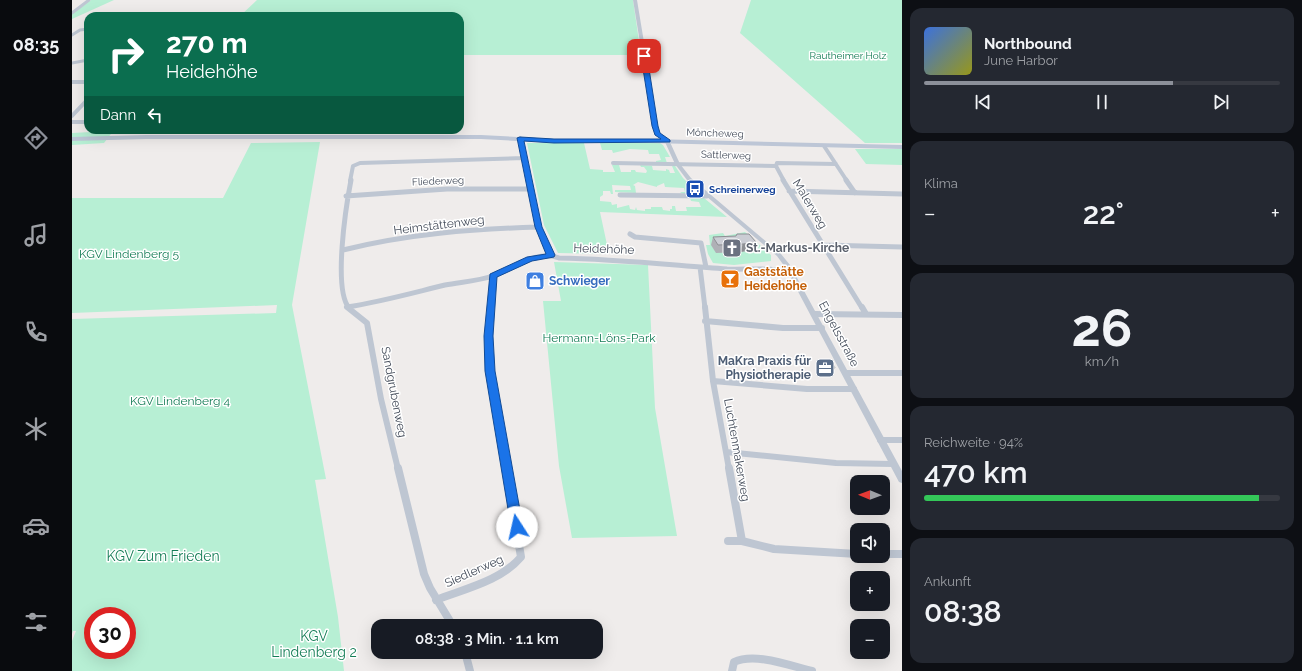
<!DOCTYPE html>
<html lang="de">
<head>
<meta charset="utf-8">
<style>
  body { margin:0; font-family:Raleway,sans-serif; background:#242831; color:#f1f3f6; height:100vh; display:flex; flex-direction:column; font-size:15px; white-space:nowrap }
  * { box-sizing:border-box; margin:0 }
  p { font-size:13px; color:#9ea1a6 }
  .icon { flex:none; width:22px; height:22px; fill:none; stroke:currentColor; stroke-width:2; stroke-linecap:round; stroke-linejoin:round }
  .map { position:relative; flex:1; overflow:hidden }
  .sheet { display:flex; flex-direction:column; gap:8px; padding:8px; background:#0d0f14; width:400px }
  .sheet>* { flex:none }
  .top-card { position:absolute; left:12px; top:12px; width:380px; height:122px; border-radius:12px; box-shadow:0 4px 16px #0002; background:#0b6e4f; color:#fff; overflow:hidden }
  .needle { width:26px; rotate:271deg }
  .tools { position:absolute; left:778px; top:475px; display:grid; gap:8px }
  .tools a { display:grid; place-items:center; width:40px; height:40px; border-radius:8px; background:#171b24; box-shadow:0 4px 16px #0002; font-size:20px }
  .speed { position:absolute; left:12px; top:607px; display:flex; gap:8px; font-size:20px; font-weight:700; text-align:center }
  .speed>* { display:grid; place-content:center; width:52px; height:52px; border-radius:50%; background:#171b24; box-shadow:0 4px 16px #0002; line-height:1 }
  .speed .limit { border:6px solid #d22; background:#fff; color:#111 }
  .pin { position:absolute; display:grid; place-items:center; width:34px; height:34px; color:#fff; margin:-17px; border-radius:8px; box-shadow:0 2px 6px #0006 }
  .me { position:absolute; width:44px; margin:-22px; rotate:350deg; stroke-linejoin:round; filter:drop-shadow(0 0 3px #0008) }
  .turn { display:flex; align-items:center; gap:14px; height:84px; padding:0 16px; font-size:18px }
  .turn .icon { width:52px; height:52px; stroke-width:2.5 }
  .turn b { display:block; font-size:28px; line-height:34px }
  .then { display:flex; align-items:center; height:38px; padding:0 16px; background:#0003; gap:8px; font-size:15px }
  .big { font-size:30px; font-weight:600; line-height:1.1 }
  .sheet .widget { flex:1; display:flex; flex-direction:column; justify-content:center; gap:6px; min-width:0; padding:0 14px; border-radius:12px; background:#242831 }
  .sheet .dial { align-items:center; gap:0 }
  .dial b { font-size:52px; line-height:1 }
  .song { display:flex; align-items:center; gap:12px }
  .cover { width:48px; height:48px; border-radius:6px; background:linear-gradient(135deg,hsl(220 70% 55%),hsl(60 70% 35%)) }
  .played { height:4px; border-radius:2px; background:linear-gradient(90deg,#8c9099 70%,#363941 70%) }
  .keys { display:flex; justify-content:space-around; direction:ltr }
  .heat { display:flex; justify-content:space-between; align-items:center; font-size:22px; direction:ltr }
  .charge { height:6px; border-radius:3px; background:linear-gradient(90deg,#34c759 94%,#363941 0) }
  .trip { position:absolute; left:299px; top:619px; width:232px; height:40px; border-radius:12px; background:#171b24; box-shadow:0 4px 16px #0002; font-weight:600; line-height:40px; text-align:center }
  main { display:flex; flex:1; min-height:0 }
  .dock { display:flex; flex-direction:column; width:72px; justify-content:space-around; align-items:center; background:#090b0e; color:#9ea1a6 }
  .dock .icon { width:28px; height:28px }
  .dock .active { color:#8c9099 }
  .dock b { font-size:18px; color:#f1f3f6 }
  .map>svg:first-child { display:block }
  .green { fill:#b7efd4; fill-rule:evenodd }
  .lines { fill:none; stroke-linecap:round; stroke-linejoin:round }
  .minor-far4 { stroke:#bec6d2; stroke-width:3 }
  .minor-far3 { stroke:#bec6d2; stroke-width:4 }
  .minor-far2 { stroke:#bec6d2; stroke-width:5 }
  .minor-far1 { stroke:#bec6d2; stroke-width:6 }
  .minor { stroke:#bec6d2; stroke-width:8 }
  .tertiary { fill:#bec6d2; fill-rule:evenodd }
  .secondary { fill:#bdc6d6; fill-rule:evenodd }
  .wall { fill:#afb0b6 }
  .shaded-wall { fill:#8e9094 }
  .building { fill:#cbcdd4; stroke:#8e9094 }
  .route { fill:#1a73e8; stroke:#114b97 }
  .labels { text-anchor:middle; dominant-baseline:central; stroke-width:3; stroke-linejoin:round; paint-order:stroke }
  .far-park-label { font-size:10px; fill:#137c55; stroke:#fff }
  .far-street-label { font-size:10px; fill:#444c5a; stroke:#fff }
  .far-transit-label { font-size:10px; font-weight:bold; fill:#164399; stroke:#fff; text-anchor:start }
  .street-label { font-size:12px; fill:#444c5a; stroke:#fff }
  .worship-label { font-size:12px; font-weight:bold; fill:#5b616d; stroke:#fff; text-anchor:start }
  .park-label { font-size:12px; fill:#137c55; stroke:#fff }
  .food-label { font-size:12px; font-weight:bold; fill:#c56008; stroke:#fff; text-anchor:start }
  .shop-label { font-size:12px; font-weight:bold; fill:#366cbe; stroke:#fff; text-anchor:start }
  .service-label { font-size:12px; font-weight:bold; fill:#4e5e75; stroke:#fff; text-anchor:end }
  .near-park-label { font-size:14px; fill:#137c55; stroke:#fff }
</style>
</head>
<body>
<main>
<nav class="dock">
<b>08:35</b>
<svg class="icon active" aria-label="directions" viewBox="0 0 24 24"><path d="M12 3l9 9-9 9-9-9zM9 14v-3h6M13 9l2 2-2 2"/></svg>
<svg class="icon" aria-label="music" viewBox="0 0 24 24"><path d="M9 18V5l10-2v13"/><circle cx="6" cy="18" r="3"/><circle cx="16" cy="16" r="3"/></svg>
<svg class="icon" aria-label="phone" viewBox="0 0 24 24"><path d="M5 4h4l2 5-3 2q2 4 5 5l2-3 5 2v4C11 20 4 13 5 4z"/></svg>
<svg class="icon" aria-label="climate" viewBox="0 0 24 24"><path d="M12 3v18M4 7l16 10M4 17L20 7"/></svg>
<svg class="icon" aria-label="car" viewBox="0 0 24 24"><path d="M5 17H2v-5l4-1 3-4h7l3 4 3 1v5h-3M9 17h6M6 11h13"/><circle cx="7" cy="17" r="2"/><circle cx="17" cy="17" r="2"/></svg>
<svg class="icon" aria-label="filters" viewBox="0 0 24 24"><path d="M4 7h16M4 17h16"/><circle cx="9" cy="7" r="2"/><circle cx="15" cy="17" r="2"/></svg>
</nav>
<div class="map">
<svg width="830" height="671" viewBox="0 0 830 671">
  <rect width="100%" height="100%" fill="#efeceb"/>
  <!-- green -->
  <path class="green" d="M 19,0 L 42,0 L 0,19 L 0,14 Z
    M 185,0 L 561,0 L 569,55 L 388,55 L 388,16 L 168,16 Z
    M 679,0 L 830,0 L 830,143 L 793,143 L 668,33 Z
    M 21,130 L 42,130 L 32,143 L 0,145 L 0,133 L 19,132 Z
    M 248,142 L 220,305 L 254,479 L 243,480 L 266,617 L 272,671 L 0,671 L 0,641 L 4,631 L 1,631 L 0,634 L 0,319 L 204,313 L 205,305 L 0,313 L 0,198 L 151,198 L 179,143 ZM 21,616 L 55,616 L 55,650 L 21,650 Z
    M 455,143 L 512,143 L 518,169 L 531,170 L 531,172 L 543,172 L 540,165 L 547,165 L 549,172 L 559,172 L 559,170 L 563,170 L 564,172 L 574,173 L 575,171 L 572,167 L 569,167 L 568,165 L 586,166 L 580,166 L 581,170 L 594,171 L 594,169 L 597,170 L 598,173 L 603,173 L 600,166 L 603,166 L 611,178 L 627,194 L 611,194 L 608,192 L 613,192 L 612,188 L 593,187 L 592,183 L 585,186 L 585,187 L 566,182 L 561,185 L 563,186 L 564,193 L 543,192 L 543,190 L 559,190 L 558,186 L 540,185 L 541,194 L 539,194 L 538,191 L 531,191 L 531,195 L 528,197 L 528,201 L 539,202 L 540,205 L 545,204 L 545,208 L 557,205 L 558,209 L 563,210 L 564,207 L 565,210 L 573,211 L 573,209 L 579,209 L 579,207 L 590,207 L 591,210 L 598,211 L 598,209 L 600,209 L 600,206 L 603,206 L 604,211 L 615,211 L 614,207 L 629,207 L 627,202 L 619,201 L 618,198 L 632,198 L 655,217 L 528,212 L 537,254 L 486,253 L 472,225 Z
    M 528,143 L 588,143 L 591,145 L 598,157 L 593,157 L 595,163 L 584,163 L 584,161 L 589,160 L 587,154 L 577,154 L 576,150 L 558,149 L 541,153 L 540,150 L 530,150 Z
    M 783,149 L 830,149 L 830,165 L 794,164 Z
    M 673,232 L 699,255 L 699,261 L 662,265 L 641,263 L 636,254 L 634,245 L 638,245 L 637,235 L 651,233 L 653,236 Z
    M 482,262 L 576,265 L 583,408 L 605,536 L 500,538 L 487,466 L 471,301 L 489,301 Z"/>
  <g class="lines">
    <!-- minor-far4 -->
    <path class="minor-far4" d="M 0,13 L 17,0
      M 0,35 L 8,30 L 16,29
      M 0,63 L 16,60"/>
    <!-- minor-far3 -->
    <path class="minor-far3" d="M 0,82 L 16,82
      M 0,116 L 16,99
      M 0,122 L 16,122
      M 448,138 L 457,181
      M 752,146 L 775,181
      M 541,163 L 704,166 L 705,163 L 764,164
      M 704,166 L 712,181
      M 278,181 L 281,166 L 288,163 L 452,158"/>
    <!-- minor-far2 -->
    <path class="minor-far2" d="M 457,180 L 466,227 L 479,255
      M 711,180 L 790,308
      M 774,180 L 783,193
      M 717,191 L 830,194
      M 548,195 L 635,196
      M 274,196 L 375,189 L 459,189
      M 558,234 L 563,237 L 629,243 L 634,267
      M 751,245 L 830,247
      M 271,250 C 335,234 400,229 466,227
      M 628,267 L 633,308
      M 275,307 C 308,302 340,293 373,285 C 389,282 406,281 421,276 C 442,269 464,249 487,258 C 543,259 599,265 655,269 C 677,270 700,266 721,274
      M 277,308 C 261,289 274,206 279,180
      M 419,308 L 421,276"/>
    <!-- minor-far1 -->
    <path class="minor-far1" d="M 275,307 L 295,323 L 309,399 L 326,469
      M 419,307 L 417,336 L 418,371 L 434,469
      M 633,307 L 641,381 L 657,469
      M 790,307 L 794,314
      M 743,314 L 830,315
      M 633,321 L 711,328 L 750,328
      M 774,373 L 830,373
      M 641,381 L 735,389 L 782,389
      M 808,440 L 830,440
      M 654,452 L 764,463 L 821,464"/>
    <!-- minor -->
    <path class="minor" d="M 326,468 L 352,574 L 358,588 L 381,626
      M 657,468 L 670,541
      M 656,541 L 670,541 L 702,549 L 785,554
      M 811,554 L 830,554
      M 364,600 C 392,589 429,581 449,557 L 434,468
      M 393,652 L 398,671
      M 660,671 L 662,662 C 683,652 719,666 740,671"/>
    <!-- tertiary -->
    <path class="tertiary" d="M 561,0 L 565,0 L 587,133 L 597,140 L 608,164 L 619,178 L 709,254 L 718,265 L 830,471 L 830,483 L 827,482 L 713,267 L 705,256 L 615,180 L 603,164 L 593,142 L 583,134 Z"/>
    <!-- secondary -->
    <path class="secondary" d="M 74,135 L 409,135 L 482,139 L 578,139 L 830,145 L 830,149 L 578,143 L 482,143 L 409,139 L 74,139 L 0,141 L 0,137 Z"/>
  </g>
  <!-- wall -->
  <path class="wall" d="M 664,236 L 681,250 L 668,252 L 644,253 L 639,245 L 641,237 Z
    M 748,360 L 763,368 L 761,372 L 750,372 L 746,364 Z"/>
  <!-- shaded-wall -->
  <path class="shaded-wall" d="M 684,242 L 681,250 L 668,252 L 671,244 Z"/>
  <!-- building -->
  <path class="building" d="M 665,234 L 677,234 L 684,242 L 671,244 L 646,245 L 641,237 L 664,236 Z
    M 748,360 L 759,360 L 763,368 L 752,368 Z"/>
  <!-- route -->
  <path class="route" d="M 572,55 L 575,56 L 586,126 L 588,133 L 598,140 L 598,142 L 482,143 L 452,141 L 470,227 L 483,255 L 482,257 L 460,261 L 425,277 L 421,336 L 423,371 L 451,527 L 449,531 L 445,533 L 441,531 L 439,527 L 413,371 L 412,336 L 418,274 L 455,257 L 474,254 L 463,227 L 445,138 L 448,137 L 482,139 L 589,139 L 583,135 L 580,126 L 569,56 Z"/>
  <!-- icons -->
  <defs>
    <symbol id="bus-square" viewBox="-11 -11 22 22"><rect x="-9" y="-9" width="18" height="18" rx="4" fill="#1a4fb4" stroke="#fff"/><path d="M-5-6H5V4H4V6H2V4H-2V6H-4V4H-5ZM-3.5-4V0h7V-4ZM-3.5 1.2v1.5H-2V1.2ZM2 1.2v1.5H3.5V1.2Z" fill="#fff"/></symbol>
    <symbol id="church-square" viewBox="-11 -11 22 22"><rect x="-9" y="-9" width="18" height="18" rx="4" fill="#6b7280" stroke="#fff"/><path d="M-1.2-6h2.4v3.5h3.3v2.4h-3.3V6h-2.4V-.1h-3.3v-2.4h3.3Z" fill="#fff"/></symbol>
    <symbol id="bar-square" viewBox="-11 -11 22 22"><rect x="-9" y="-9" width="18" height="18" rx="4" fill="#e8710a" stroke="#fff"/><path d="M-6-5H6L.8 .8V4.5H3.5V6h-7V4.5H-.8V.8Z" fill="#fff"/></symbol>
    <symbol id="shop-square" viewBox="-11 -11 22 22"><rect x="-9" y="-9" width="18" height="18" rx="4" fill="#3f7fe0" stroke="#fff"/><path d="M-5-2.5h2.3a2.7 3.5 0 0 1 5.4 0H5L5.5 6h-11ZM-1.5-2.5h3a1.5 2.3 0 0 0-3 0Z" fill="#fff"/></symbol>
    <symbol id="office-square" viewBox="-11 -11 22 22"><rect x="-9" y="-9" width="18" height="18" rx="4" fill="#5c6f8a" stroke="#fff"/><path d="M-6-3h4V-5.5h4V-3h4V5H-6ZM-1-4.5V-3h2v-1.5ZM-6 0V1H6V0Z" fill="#fff"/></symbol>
  </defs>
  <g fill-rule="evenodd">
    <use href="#bus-square" x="612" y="178" width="22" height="22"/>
    <use href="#church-square" x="649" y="237" width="22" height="22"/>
    <use href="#bar-square" x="647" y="268" width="22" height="22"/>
    <use href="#shop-square" x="452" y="270" width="22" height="22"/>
    <use href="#office-square" x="742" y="357" width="22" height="22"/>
  </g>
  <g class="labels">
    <!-- far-park labels -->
    <g class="far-park-label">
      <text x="776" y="55">Rautheimer Holz</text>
    </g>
    <!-- far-street labels -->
    <g class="far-street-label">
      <text transform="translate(643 133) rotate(2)">Möncheweg</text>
      <text transform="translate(654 155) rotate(2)">Sattlerweg</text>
      <text transform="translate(366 181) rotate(-2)">Fliederweg</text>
    </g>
    <!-- far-transit labels -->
    <g class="far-transit-label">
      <text x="637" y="189">Schreinerweg</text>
    </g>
    <!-- street labels -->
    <g class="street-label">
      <text transform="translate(738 204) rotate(59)">Malerweg</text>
      <text transform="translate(367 225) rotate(-7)">Heimstättenweg</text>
      <text transform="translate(532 249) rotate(2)">Heidehöhe</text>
      <text transform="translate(767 334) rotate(62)">Engelsstraße</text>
      <text transform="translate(322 392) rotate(79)">Sandgrubenweg</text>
      <text transform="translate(665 450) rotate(80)">Luchtenmakerweg</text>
      <text transform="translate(402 571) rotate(-24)">Siedlerweg</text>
    </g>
    <!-- worship labels -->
    <g class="worship-label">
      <text x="674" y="248">St.-Markus-Kirche</text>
    </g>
    <!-- park labels -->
    <g class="park-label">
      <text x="57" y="254">KGV Lindenberg 5</text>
      <text x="527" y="338">Hermann-Löns-Park</text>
      <text x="108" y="401">KGV Lindenberg 4</text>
    </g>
    <!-- food labels -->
    <g class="food-label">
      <text x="672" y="272">Gaststätte<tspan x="672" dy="14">Heidehöhe</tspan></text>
    </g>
    <!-- shop labels -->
    <g class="shop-label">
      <text x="477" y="281">Schwieger</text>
    </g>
    <!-- service labels -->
    <g class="service-label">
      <text x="739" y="361">MaKra Praxis für<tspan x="739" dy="14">Physiotherapie</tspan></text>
    </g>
    <!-- near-park labels -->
    <g class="near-park-label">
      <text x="91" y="556">KGV Zum Frieden</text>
      <text x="242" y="636">KGV<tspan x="242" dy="16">Lindenberg 2</tspan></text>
    </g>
  </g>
</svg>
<div class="tools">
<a><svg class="needle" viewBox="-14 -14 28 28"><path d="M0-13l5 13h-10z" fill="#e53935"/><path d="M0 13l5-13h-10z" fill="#9ea1a6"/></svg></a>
<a><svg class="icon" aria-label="sound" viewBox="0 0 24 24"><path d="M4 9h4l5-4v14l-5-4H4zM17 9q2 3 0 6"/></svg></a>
<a>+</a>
<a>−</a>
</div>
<div class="speed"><div class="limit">30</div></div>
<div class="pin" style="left:572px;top:56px;background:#d93025"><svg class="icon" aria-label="arrive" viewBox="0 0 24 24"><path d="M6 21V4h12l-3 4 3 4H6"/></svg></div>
<svg class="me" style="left:445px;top:527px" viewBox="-20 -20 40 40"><circle r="19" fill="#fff"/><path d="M0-13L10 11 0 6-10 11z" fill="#1a73e8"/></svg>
<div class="trip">08:38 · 3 Min. · 1.1 km</div>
<div class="top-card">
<div class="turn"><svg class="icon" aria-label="right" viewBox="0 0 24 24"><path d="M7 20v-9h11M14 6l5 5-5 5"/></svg><div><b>270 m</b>Heidehöhe</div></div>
<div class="then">Dann<svg class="icon" aria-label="left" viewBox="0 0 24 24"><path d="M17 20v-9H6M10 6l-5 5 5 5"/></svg></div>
</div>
</div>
<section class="sheet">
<div class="widget">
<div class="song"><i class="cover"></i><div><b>Northbound</b><p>June Harbor</p></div></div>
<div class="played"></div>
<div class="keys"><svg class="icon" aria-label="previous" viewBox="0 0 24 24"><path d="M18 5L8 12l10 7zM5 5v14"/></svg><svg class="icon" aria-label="pause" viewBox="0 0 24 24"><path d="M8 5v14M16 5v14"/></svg><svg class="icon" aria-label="next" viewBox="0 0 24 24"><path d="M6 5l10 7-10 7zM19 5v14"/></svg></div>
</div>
<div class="widget"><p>Klima</p>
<div class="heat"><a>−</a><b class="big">22°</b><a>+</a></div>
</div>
<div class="widget dial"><b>26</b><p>km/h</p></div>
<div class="widget"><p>Reichweite · 94%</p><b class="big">470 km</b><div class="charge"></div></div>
<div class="widget"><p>Ankunft</p><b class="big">08:38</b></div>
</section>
</main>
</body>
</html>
